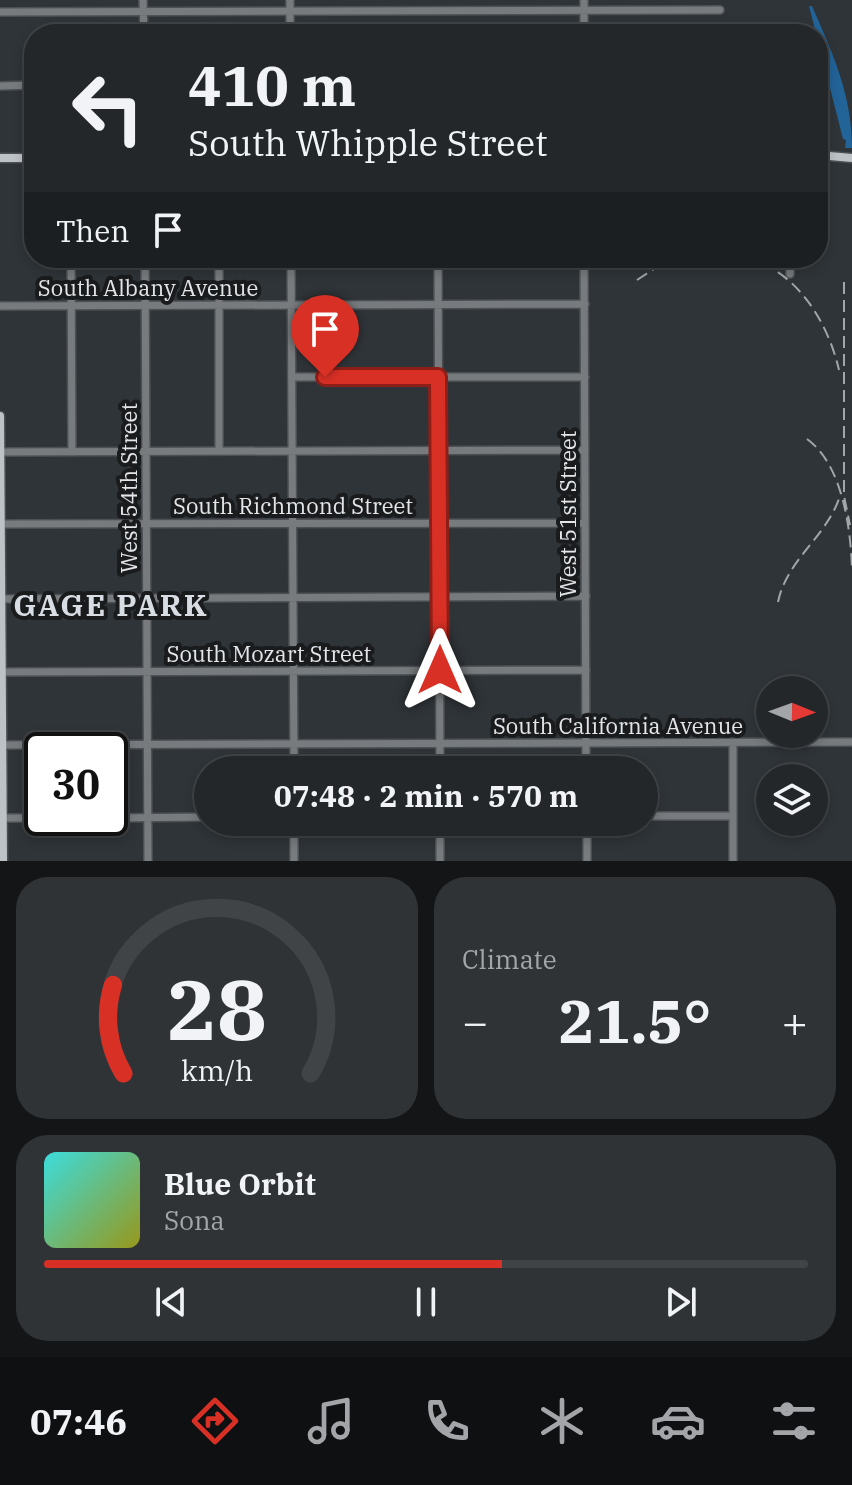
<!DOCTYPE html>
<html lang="en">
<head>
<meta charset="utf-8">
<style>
  body { margin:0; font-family:"IBM Plex Serif",serif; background:#2f3336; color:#f1f3f6; height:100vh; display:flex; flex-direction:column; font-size:30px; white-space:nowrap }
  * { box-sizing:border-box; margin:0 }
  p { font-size:26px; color:#a3a5a8 }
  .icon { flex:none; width:44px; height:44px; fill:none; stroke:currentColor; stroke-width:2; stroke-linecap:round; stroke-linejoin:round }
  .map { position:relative; height:861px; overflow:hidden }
  .drawer { display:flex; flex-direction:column; gap:16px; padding:16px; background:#131517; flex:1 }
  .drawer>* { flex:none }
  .guide { position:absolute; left:24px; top:24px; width:804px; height:244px; border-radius:32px; box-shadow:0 4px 12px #0003,0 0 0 2px #404447; background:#23272a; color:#f1f3f6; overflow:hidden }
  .needle { width:52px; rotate:91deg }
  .fabs { position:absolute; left:756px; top:676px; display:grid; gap:16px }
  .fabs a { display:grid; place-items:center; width:72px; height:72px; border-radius:50%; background:#23272a; box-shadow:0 4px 12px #0003,0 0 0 2px #404447; font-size:40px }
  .speed { position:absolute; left:24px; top:732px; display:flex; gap:16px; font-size:40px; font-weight:700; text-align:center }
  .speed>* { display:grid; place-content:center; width:104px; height:104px; border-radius:50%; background:#23272a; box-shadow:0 4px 12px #0003,0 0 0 2px #404447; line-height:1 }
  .speed .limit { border:4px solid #111; border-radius:12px; background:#fff; color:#111 }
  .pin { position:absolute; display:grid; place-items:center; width:68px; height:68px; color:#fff; margin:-82px -34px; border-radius:50% 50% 50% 0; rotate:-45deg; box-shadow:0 0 8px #0007 }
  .pin .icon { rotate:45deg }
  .me { position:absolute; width:88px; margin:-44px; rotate:0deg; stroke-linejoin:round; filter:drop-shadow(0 0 6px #0008) }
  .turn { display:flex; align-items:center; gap:28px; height:168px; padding:0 32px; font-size:36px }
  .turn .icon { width:104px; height:104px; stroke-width:2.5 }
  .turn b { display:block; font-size:56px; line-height:68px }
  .then { display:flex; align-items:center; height:76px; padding:0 32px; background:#0003; gap:16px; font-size:30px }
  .big { font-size:60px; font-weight:700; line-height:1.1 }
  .drawer .card { flex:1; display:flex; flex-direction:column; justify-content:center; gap:12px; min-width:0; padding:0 28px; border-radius:32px; background:#2f3336 }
  .drawer .dial { align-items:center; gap:0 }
  .dial svg { height:208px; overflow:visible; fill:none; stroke:#404447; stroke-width:7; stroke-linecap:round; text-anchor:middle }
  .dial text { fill:#f1f3f6; stroke:none }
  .song { display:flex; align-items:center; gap:24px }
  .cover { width:96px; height:96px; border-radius:12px; background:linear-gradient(135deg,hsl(180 70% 55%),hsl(60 70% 35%)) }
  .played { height:8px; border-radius:4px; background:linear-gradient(90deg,#d93025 60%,#404447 60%) }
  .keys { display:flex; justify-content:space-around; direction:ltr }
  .heat { display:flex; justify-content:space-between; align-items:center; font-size:44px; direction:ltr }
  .drawer .tiles { flex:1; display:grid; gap:16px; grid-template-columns:1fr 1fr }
  .card:last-child { grid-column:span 2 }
  .trip { position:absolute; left:194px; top:756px; width:464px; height:80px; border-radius:40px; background:#23272a; box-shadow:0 4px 12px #0003,0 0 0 2px #404447; font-weight:700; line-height:80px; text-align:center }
  .dock { display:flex; height:128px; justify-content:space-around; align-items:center; background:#0e1011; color:#a3a5a8 }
  .dock .icon { width:56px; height:56px }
  .dock .on { color:#d93025 }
  .dock b { font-size:36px; color:#f1f3f6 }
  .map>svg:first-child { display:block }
  .forest { fill:#226398 }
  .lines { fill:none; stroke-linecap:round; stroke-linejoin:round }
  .minor-casing { stroke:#4c5054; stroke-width:10 }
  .major-casing { stroke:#4c5054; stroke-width:11 }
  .minor { stroke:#787b7d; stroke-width:7 }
  .major { stroke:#bdc2c7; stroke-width:8 }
  .rail { stroke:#a2a6a9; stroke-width:2; stroke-dasharray:12 6; stroke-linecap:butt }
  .route-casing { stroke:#8d1f18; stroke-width:20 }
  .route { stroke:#d93025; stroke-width:14 }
  .labels { text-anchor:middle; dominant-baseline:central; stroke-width:8; stroke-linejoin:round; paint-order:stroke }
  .street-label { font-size:22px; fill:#e3e6e9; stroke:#191b1d }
  .district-label { font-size:30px; font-weight:bold; letter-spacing:2px; fill:#d7dde3; stroke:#191b1d }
</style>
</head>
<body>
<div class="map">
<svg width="852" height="861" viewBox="0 0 852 861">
  <rect width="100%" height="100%" fill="#2f3438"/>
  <!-- forest -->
  <path class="forest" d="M 809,6 L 812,6 C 833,54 852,95 852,148 L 845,148 L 846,140 L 843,139 Z"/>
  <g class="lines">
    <defs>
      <path id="minor" d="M 143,0 L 144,34
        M 290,0 L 290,34
        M 584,0 L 584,34
        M 0,12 L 720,10
        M 0,86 L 34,85
        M 71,258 L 72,452
        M 145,258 L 148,861
        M 219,258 L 219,451
        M 291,258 L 294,770
        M 438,258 L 440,770
        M 584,258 L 586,770
        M 790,274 L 790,258
        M 0,306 L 585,304
        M 292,377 L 585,377
        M 0,452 L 585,450
        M 0,524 L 585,523
        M 0,599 L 586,596
        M 0,672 L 586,670
        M 733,743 L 733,861
        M 0,745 L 852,742
        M 644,816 L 733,816
        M 0,818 L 42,818
        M 110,818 L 208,817
        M 294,822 L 294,861
        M 440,822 L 440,861
        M 587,822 L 587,861"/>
      <path id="major" d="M 818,155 L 852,158
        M 0,158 L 34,158
        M 0,416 L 3,861"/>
    </defs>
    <!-- minor casing -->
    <use href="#minor" class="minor-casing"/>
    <!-- major casing -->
    <use href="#major" class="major-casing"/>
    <!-- minor -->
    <use href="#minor" class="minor"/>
    <!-- major -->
    <use href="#major" class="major"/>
    <!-- rail -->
    <path class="rail" d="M 745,258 C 796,269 828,322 839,370
      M 637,280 L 660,265 L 707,258
      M 844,282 L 844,496 L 850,525
      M 807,439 C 843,465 851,530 852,571
      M 778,602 C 787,558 830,535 841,492"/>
  </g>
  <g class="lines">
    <defs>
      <path id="route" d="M 325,377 L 438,377 L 440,670"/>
    </defs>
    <!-- route casing -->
    <use href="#route" class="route-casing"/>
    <!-- route -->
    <use href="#route" class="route"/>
  </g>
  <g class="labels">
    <!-- street labels -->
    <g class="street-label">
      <text x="148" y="287">South Albany Avenue</text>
      <text transform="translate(128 488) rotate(-90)">West 54th Street</text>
      <text x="293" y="505">South Richmond Street</text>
      <text transform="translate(567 514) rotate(-90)">West 51st Street</text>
      <text x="269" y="653">South Mozart Street</text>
      <text x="618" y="725">South California Avenue</text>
    </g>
    <!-- district labels -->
    <g class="district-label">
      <text x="111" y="604">GAGE PARK</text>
    </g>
  </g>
</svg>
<div class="fabs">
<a><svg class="needle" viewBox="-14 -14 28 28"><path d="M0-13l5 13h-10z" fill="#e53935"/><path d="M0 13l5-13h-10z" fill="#a3a5a8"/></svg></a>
<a><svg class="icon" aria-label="layers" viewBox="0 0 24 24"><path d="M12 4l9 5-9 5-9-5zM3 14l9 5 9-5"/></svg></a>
</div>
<div class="speed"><div class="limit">30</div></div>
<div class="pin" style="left:325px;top:377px;background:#d93025"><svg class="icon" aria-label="arrive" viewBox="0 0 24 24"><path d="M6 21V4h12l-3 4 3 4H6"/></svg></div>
<svg class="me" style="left:440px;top:670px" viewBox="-20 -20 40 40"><path d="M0-17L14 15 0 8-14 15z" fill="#d93025" stroke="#fff" stroke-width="4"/></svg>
<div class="trip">07:48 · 2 min · 570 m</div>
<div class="guide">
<div class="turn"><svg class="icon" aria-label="left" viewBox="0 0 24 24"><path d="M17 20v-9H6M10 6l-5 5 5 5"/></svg><div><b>410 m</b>South Whipple Street</div></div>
<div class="then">Then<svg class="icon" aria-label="arrive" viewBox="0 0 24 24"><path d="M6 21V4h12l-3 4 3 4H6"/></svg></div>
</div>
</div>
<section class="drawer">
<div class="tiles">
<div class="card dial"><svg viewBox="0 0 100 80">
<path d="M14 69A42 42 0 1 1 86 69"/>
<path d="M14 69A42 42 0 0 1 10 35" stroke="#d93025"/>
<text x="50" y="56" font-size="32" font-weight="700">28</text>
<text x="50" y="72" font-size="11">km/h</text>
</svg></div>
<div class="card"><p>Climate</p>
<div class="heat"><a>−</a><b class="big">21.5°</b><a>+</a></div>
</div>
<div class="card">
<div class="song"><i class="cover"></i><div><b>Blue Orbit</b><p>Sona</p></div></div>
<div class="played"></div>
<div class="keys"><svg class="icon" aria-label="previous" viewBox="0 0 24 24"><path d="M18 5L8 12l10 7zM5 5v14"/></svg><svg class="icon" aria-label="pause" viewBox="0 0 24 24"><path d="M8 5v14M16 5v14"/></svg><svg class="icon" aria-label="next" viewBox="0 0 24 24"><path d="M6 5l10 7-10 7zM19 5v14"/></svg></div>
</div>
</div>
</section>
<nav class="dock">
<b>07:46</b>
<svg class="icon on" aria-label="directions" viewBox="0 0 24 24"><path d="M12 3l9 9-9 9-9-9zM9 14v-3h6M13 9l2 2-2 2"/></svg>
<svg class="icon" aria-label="music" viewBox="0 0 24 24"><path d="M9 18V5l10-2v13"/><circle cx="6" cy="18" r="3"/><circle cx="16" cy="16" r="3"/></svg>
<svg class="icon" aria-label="phone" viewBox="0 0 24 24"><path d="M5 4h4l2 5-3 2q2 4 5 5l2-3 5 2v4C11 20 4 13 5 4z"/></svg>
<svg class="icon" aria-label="climate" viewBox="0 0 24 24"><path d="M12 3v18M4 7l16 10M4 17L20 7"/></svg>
<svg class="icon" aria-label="car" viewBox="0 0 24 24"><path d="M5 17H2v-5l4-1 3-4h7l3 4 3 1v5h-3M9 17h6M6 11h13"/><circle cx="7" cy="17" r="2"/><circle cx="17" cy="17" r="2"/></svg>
<svg class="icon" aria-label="filters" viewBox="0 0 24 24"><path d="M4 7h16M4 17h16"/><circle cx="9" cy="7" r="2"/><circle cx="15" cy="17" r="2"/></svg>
</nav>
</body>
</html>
